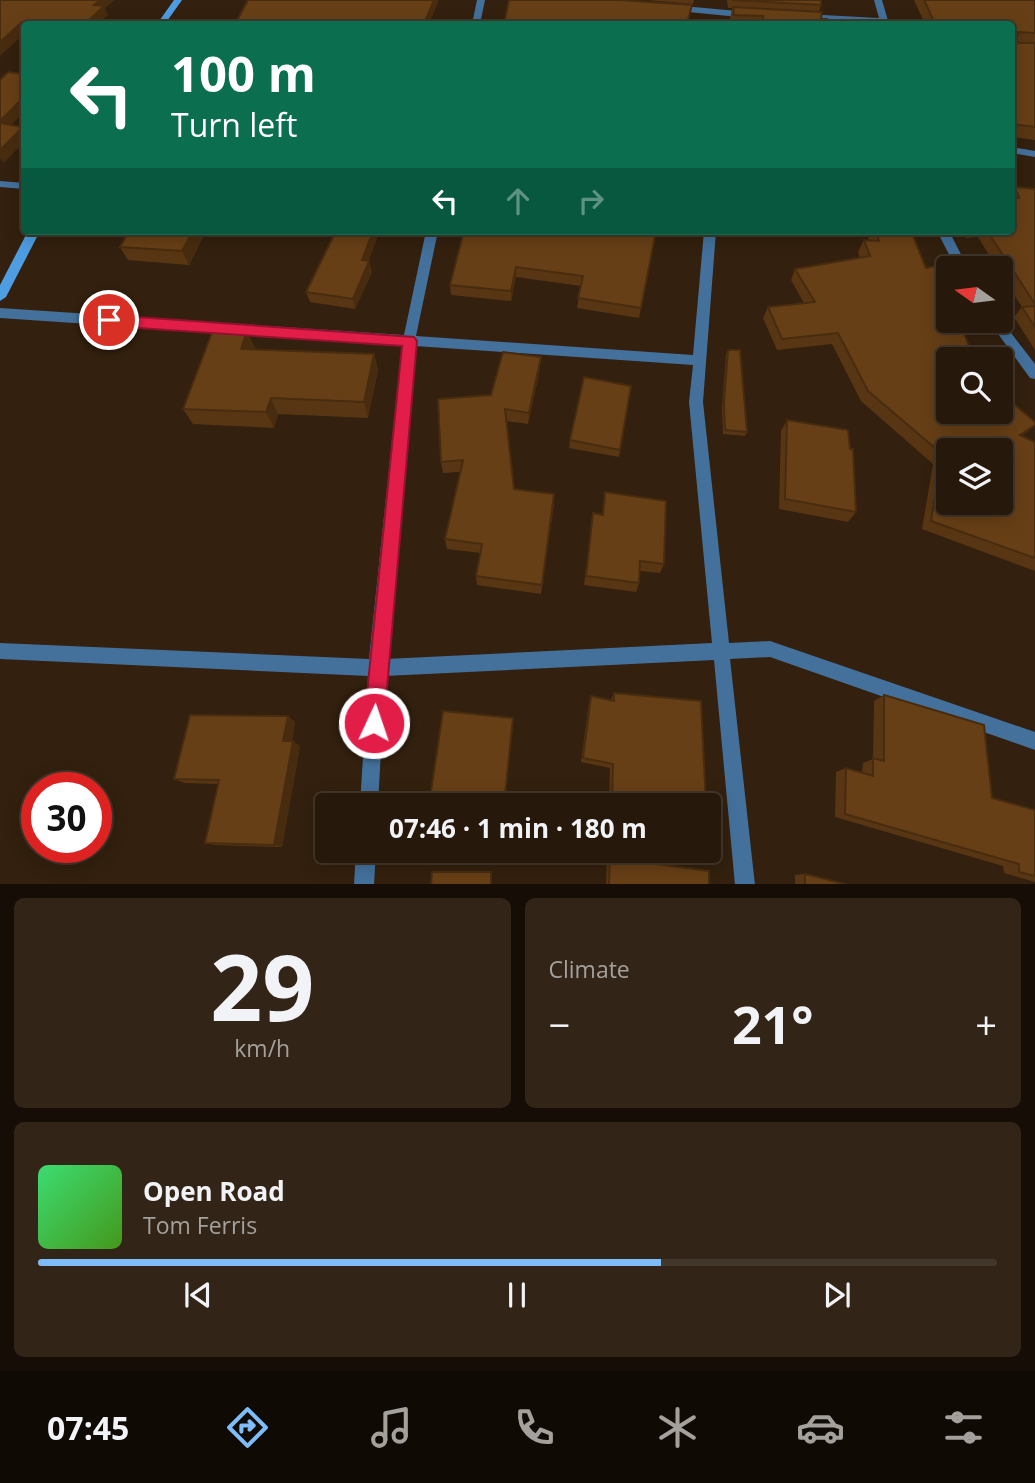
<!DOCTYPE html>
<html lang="en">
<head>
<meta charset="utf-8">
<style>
  body { margin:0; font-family:"Open Sans",sans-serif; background:#322518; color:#f1f3f6; height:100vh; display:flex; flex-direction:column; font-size:26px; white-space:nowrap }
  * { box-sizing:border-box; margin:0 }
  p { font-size:23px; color:#a4a09c }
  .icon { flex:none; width:38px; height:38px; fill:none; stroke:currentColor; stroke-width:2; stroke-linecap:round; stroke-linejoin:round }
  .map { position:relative; height:884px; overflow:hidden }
  .panel { display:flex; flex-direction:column; gap:14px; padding:14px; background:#150d06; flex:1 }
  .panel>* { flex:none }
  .banner { position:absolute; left:21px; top:21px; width:994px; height:214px; border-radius:7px; box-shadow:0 4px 18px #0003,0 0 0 2px #42372b; background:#0b6e4f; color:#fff; overflow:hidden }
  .needle { width:46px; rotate:284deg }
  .fabs { position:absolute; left:936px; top:256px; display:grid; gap:14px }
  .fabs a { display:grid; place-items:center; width:77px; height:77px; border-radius:7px; background:#26180a; box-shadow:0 4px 18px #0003,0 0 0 2px #42372b; font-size:35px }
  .speed { position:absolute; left:21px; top:772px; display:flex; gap:14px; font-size:35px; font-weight:700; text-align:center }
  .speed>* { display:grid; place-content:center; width:91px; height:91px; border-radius:50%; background:#26180a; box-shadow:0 4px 18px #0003,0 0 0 2px #42372b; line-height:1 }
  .speed .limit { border:10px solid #d22; background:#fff; color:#111 }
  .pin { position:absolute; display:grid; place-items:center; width:60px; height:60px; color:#fff; margin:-30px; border:4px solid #fff; border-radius:50%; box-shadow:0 2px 7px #0007 }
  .me { position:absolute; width:77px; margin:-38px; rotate:3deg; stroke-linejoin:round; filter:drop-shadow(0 0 5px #0008) }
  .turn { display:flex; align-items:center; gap:24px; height:147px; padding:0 35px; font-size:32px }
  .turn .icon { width:91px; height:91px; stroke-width:2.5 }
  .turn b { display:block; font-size:49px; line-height:60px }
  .lanes { display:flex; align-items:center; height:66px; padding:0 35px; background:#0003; justify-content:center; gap:35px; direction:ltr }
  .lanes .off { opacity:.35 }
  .big { font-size:52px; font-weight:700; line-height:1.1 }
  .panel .card { flex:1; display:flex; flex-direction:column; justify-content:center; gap:10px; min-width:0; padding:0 24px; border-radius:10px; background:#322518 }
  .panel .dial { align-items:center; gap:0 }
  .dial b { font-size:91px; line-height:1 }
  .song { display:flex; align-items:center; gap:21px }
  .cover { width:84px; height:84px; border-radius:10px; background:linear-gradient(135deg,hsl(140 70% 55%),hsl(100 70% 35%)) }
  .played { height:7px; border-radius:4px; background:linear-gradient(90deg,#7ebdf9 65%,#42372b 65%) }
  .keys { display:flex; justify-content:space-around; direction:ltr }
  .heat { display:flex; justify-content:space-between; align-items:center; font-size:38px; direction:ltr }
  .panel .tiles { flex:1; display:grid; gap:14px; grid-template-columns:1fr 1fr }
  .card:last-child { grid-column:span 2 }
  .trip { position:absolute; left:315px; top:793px; width:406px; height:70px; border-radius:7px; background:#26180a; box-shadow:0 4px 18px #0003,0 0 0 2px #42372b; font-weight:700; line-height:70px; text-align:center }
  .menu { display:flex; height:112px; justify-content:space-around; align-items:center; background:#0f0a04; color:#a4a09c }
  .menu .icon { width:49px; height:49px }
  .menu .current { color:#7ebdf9 }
  .menu b { font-size:32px; color:#f1f3f6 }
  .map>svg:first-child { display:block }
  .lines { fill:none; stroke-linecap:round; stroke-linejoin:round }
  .service { fill:#43719c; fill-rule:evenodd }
  .minor { fill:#43719c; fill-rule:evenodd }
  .secondary { fill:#4e9ce1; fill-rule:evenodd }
  .wall { fill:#593613 }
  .shaded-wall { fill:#482c0f }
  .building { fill:#673f16; stroke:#482c0f; stroke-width:2; fill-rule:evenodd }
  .route { fill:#e11d48; stroke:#92132f; stroke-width:2 }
</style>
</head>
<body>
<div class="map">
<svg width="1035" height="885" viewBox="0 0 1035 885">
  <rect width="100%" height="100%" fill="#33200e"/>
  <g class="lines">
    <!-- service -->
    <path class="service" d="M 1012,147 L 1035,151 L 1035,157 L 1012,153 Z"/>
    <!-- minor -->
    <path class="minor" d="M 477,0 L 485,0 L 480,24 L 472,24 Z
      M 874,0 L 882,0 L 889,24 L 804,20 L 800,17 L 804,14 L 879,18 Z
      M 671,5 L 749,12 L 753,15 L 749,18 L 668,10 L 668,6 Z
      M 0,181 L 24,183 L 24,189 L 0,187 Z
      M 426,231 L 438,231 L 416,336 L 693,355 L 704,231 L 716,231 L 703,402 L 729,643 L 770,641 L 1035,732 L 1035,750 L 770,657 L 730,659 L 755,885 L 735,885 L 714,660 L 385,676 L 378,805 L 360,805 L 368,676 L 0,659 L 0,643 L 369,659 L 402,345 L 0,318 L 0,308 L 404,335 ZM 415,346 L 693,365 L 689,402 L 712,643 L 386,659 Z
      M 937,231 L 949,231 L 968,268 L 956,268 Z
      M 988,320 L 1001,320 L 1035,364 L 1035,379 L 1030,378 Z
      M 356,850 L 376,850 L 374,885 L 354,885 Z"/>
    <!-- secondary -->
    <path class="secondary" d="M 174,0 L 182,0 L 165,24 L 157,24 Z
      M 28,231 L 40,231 L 6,297 L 0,301 L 0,285 Z"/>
  </g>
  <!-- wall -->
  <path class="wall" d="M 646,0 L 694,0 L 693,4 Z
    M 727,0 L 821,0 L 821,5 L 819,11 L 821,19 L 827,24 L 731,24 L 730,19 L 732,8 L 728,8 Z
    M 914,0 L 1035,0 L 1035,140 L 1012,137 L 1012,24 L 925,24 Z
    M 1015,187 L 1035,189 L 1035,350 L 1014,317 L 1022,307 L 1001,274 L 1001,268 L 997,268 L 978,237 L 966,238 L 962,231 L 1012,231 L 1012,193 Z
    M 129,231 L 206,231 L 189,265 L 128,260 L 120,247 Z
    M 656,231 L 639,318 L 577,308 L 581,286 L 516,277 L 511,301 L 451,295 L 450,285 Z
    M 866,231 L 911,231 L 926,268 L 962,321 L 960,322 L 948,411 L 1035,425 L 1022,436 L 1035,442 L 1035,571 L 922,529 L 933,464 L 861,401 L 832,344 L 777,350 L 763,318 L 768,307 L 804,303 L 791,280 L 795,269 L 860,258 L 858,252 L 864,240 L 869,240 Z
    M 368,261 L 369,261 L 372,272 L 355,309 L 310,302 L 306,292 Z
    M 247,331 L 255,348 L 254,349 L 374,354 L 378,370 L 368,418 L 278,414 L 274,428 L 193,424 L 183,409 Z
    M 728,350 L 747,432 L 745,436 L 723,434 L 722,408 L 726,354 Z
    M 540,369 L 528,424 L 506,421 L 514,489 L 554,504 L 541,594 L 477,585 L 476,576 L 481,553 L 447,549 L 445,539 L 460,472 L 443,473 L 441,462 L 491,395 Z
    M 631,386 L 619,457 L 569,448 L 570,440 Z
    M 787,420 L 850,449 L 856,512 L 848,522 L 779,509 L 781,431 Z
    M 605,492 L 664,564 L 660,573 L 640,571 L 639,583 L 636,592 L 584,585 L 593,513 L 602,514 Z
    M 614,693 L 706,805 L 609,805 L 610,768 L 581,762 L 589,702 L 591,696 L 611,700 Z
    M 884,695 L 992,798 L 1035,810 L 1035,882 L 1004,873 L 1003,866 L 835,817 L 836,772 L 846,768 L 862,773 L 863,763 L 873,759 L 874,701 Z
    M 288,716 L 295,722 L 292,741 L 300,746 L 282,847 L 215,845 L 205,843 L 218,784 L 185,783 L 174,779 Z
    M 610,858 L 709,885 L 606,885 L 607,859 Z
    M 805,874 L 849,885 L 795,885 L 795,875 Z"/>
  <!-- shaded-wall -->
  <path class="shaded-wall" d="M 100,0 L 115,0 L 105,8 L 108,15 L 98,24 L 85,24 L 94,5 Z
    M 434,0 L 439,0 L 429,24 L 424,24 Z
    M 22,22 L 24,26 L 24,34 L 0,56 L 0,42 Z
    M 24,97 L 24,112 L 4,133 L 0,126 L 0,121 Z
    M 23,127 L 24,129 L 24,142 L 4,163 L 0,158 L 0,150 Z
    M 193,231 L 206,231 L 189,265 L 182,251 Z
    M 373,231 L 380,231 L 365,271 L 362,260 Z
    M 369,261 L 372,272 L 355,309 L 353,299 Z
    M 516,267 L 516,277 L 511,301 L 511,291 Z
    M 247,331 L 255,348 L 249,365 L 241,349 Z
    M 374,354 L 378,370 L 368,418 L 364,402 Z
    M 541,357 L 540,369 L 528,424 L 529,413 Z
    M 271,398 L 278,414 L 274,428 L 266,412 Z
    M 1035,425 L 1026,433 L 1009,445 L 1020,435 Z
    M 288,716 L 295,722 L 291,747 L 283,741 Z
    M 513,718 L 505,805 L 504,805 Z
    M 293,741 L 300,746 L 282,847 L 274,845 Z"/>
  <!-- building -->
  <path class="building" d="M 0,0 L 100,0 L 94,5 L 104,6 L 85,24 L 43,24 L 22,22 L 0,42 Z
    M 248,0 L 434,0 L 424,24 L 235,24 Z
    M 509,0 L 620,0 L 692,5 L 687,24 L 504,24 Z
    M 732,0 L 821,0 L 821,5 Z
    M 924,0 L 1035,0 L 1035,33 L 1018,32 L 1016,41 L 1019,43 L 1035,43 L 1035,127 L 1012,124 L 1012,24 L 935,24 Z
    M 733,7 L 822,12 L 821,19 L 827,19 L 827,24 L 763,24 L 763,16 L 734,15 Z
    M 8,72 L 24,74 L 24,97 L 0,121 L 0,80 Z
    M 0,123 L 23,127 L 0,150 Z
    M 1015,187 L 1035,189 L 1035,304 L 987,231 L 1012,231 L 1012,198 L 1019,198 Z
    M 129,231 L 193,231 L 182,251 L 120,247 Z
    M 336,231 L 373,231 L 362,260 L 369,261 L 353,299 L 306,292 Z
    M 464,231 L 656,231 L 641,308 L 578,298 L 583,276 L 516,267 L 511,291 L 450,285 Z
    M 876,231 L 911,231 L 926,268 L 935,266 L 948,283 L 948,320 L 959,320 L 974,359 L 948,359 L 948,411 L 1001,411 L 1002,394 L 1035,422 L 1035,425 L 1020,435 L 1035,442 L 1035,558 L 931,521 L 942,454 L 868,391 L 838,333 L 782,339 L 768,307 L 815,302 L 795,269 L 870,256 L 864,240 L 879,241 ZM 948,450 L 1001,450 L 1001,502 L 948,502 Z
    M 1035,306 L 1035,327 L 1022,307 Z
    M 213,330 L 247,331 L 241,349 L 374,354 L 364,402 L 271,398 L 266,412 L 183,409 Z
    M 728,350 L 740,350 L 747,432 L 725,430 L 724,403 Z
    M 503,352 L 541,357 L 529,413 L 505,409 L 514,489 L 554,494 L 542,585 L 476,576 L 482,544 L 445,539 L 463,460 L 441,462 L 438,399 L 491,395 Z
    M 584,377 L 631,386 L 620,450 L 570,440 Z
    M 787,420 L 848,430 L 850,449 L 853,449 L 856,512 L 785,499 Z
    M 605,492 L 666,501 L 664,564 L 640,561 L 639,583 L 586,576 L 593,513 L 603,515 Z
    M 614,693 L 701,701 L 706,805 L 612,805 L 613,764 L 583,758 L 591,696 L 614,701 Z
    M 884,695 L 984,725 L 992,798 L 1035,810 L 1035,876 L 1019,872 L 1019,864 L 845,814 L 846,768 L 873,776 L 873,758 L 884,761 Z
    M 443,711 L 513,718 L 504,805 L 429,805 Z
    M 190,715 L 288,716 L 283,741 L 293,741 L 274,845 L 205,843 L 219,780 L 174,779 Z
    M 610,858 L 709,871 L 709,885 L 609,885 Z
    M 432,872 L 491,872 L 491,885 L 431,885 Z
    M 805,874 L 849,885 L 805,885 Z"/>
  <!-- route -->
  <path class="route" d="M 109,315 L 414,337 L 417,341 L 384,723 L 381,730 L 374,733 L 367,730 L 364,723 L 402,346 L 109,326 L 102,320 Z"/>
</svg>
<div class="fabs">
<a><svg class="needle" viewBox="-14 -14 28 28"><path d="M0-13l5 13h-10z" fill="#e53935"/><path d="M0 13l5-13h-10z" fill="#a4a09c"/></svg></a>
<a><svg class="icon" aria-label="search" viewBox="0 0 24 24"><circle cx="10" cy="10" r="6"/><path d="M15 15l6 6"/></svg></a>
<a><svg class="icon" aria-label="layers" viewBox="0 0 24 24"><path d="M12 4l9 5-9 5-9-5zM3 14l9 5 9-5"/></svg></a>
</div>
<div class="speed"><div class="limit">30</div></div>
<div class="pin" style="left:109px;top:320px;background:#d93025"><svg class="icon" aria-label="arrive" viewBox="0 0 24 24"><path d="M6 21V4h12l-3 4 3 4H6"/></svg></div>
<svg class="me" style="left:374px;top:723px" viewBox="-20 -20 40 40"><circle r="17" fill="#e11d48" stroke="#fff" stroke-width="3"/><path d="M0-11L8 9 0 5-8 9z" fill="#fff"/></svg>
<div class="trip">07:46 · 1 min · 180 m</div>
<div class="banner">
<div class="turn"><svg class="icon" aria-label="left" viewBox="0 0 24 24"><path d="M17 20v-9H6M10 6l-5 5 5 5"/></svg><div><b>100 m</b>Turn left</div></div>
<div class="lanes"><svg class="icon" aria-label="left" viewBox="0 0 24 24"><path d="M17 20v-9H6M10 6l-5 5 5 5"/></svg><svg class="icon off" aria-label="ahead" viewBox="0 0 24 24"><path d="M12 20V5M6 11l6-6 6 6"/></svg><svg class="icon off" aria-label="right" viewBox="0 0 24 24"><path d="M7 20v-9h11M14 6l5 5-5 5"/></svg></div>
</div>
</div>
<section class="panel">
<div class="tiles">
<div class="card dial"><b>29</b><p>km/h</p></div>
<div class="card"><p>Climate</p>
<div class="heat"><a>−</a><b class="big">21°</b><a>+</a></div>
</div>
<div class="card">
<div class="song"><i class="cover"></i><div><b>Open Road</b><p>Tom Ferris</p></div></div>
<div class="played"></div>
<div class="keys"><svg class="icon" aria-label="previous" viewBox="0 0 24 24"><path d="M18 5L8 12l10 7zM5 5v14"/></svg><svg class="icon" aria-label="pause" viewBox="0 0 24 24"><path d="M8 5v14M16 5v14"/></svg><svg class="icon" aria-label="next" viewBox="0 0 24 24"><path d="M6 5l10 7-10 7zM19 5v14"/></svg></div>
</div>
</div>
</section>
<nav class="menu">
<b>07:45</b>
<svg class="icon current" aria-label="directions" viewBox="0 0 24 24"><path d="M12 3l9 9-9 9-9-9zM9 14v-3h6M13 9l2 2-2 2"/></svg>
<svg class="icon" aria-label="music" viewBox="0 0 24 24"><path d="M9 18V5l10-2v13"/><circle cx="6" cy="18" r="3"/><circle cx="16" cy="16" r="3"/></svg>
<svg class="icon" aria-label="phone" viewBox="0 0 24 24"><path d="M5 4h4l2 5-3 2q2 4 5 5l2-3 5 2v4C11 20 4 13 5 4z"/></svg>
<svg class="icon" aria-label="climate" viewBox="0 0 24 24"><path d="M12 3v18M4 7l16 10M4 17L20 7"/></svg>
<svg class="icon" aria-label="car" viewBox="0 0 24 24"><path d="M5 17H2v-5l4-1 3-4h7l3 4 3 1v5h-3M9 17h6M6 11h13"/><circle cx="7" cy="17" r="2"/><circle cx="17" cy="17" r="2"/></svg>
<svg class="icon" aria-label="filters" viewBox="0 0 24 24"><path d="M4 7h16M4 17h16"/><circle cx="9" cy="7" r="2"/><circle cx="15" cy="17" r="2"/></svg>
</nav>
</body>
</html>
